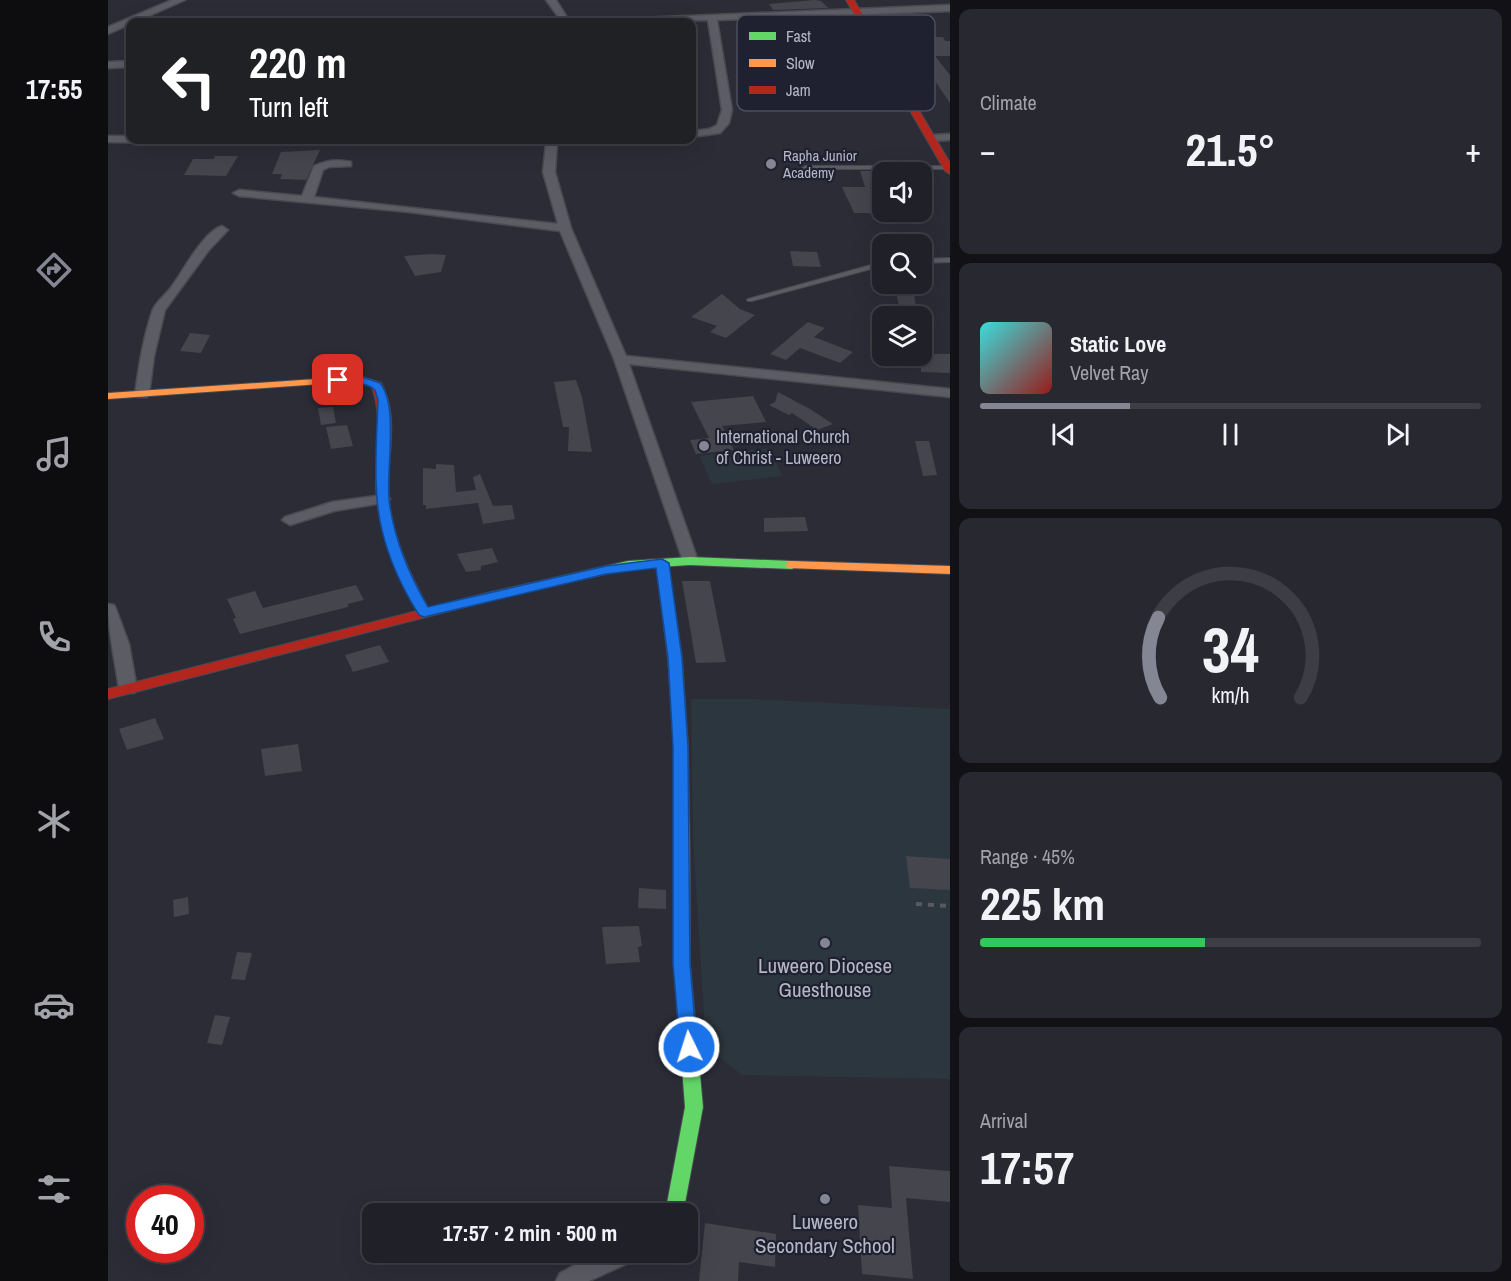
<!DOCTYPE html>
<html lang="en">
<head>
<meta charset="utf-8">
<style>
  body { margin:0; font-family:"Archivo Narrow",sans-serif; background:#282930; color:#f1f3f6; height:100vh; display:flex; flex-direction:column; font-size:22px; white-space:nowrap }
  * { box-sizing:border-box; margin:0 }
  p { font-size:20px; color:#a2a3a8 }
  .icon { flex:none; width:33px; height:33px; fill:none; stroke:currentColor; stroke-width:2; stroke-linecap:round; stroke-linejoin:round }
  .map { position:relative; flex:1; overflow:hidden }
  .side { display:flex; flex-direction:column; gap:9px; padding:9px; background:#121216; width:561px }
  .side>* { flex:none }
  .banner { position:absolute; left:18px; top:18px; width:570px; height:126px; border-radius:12px; box-shadow:0 6px 24px #0002,0 0 0 2px #3d3e45; background:#202124; color:#fff; overflow:hidden }
  .tools { position:absolute; left:764px; top:162px; display:grid; gap:12px }
  .tools a { display:grid; place-items:center; width:60px; height:60px; border-radius:12px; background:#202128; box-shadow:0 6px 24px #0002,0 0 0 2px #3d3e45; font-size:30px }
  .speed { position:absolute; left:18px; top:1185px; display:flex; gap:12px; font-size:30px; font-weight:700; text-align:center }
  .speed>* { display:grid; place-content:center; width:78px; height:78px; border-radius:50%; background:#202128; box-shadow:0 6px 24px #0002,0 0 0 2px #3d3e45; line-height:1 }
  .speed .limit { border:9px solid #d22; background:#fff; color:#111 }
  .pin { position:absolute; display:grid; place-items:center; width:51px; height:51px; color:#fff; margin:-26px; border-radius:12px; box-shadow:0 3px 9px #0006 }
  .me { position:absolute; width:66px; margin:-33px; rotate:356deg; stroke-linejoin:round; filter:drop-shadow(0 0 4px #0008) }
  .turn { display:flex; align-items:center; gap:21px; height:126px; padding:0 24px; font-size:27px }
  .turn .icon { width:78px; height:78px; stroke-width:2.5 }
  .turn b { display:block; font-size:42px; line-height:51px }
  .big { font-size:45px; font-weight:700; line-height:1.1 }
  .side .card { flex:1; display:flex; flex-direction:column; justify-content:center; gap:9px; min-width:0; padding:0 21px; border-radius:12px; background:#282930 }
  .side .dial { align-items:center; gap:0 }
  .dial svg { height:156px; overflow:visible; fill:none; stroke:#3d3e45; stroke-width:7; stroke-linecap:round; text-anchor:middle }
  .dial text { fill:#f1f3f6; stroke:none }
  .song { display:flex; align-items:center; gap:18px }
  .cover { width:72px; height:72px; border-radius:9px; background:linear-gradient(135deg,hsl(180 70% 55%),hsl(0 70% 35%)) }
  .played { height:6px; border-radius:3px; background:linear-gradient(90deg,#858694 30%,#3d3e45 30%) }
  .keys { display:flex; justify-content:space-around; direction:ltr }
  .heat { display:flex; justify-content:space-between; align-items:center; font-size:33px; direction:ltr }
  .charge { height:9px; border-radius:4px; background:linear-gradient(90deg,#34c759 45%,#3d3e45 0) }
  .trip { position:absolute; left:254px; top:1203px; width:336px; height:60px; border-radius:12px; background:#202128; box-shadow:0 6px 24px #0002,0 0 0 2px #3d3e45; font-weight:700; line-height:60px; text-align:center }
  main { display:flex; flex:1; min-height:0 }
  .dock { display:flex; flex-direction:column; width:108px; justify-content:space-around; align-items:center; background:#0d0d10; color:#a2a3a8 }
  .dock .icon { width:42px; height:42px }
  .dock .on { color:#858694 }
  .dock b { font-size:27px; color:#f1f3f6 }
  .map>svg:first-child { display:block }
  .green { fill:#2c363e }
  .building { fill:#44454d }
  .lines { fill:none; stroke-linecap:round; stroke-linejoin:round }
  .lane-casing { stroke:#494950; stroke-width:2 }
  .street-casing { stroke:#494950; stroke-width:3 }
  .fast-casing { stroke:#494950; stroke-width:2 }
  .slow-casing { stroke:#494950; stroke-width:2 }
  .jam-casing { stroke:#494950; stroke-width:2 }
  .path { stroke:#595a61; stroke-width:4; stroke-dasharray:6 6; stroke-linecap:butt }
  .lane { fill:#5b5c64; fill-rule:evenodd }
  .street { fill:#5b5c64; fill-rule:evenodd }
  .fast { fill:#63d668; fill-rule:evenodd }
  .slow { fill:#ff974d; fill-rule:evenodd }
  .jam { fill:#b3261e; fill-rule:evenodd }
  .route { fill:#1a73e8; stroke:#114b97; stroke-width:1.5 }
  .poi-dot { fill:#858694; stroke:#1f2130; stroke-width:2 }
  .labels { text-anchor:middle; dominant-baseline:central; stroke-width:4.5; stroke-linejoin:round; paint-order:stroke }
  .far-poi-label { font-size:15px; fill:#b6b7c6; stroke:#1f2130; text-anchor:start }
  .poi-label { font-size:18px; fill:#b6b7c6; stroke:#1f2130; text-anchor:start }
  .near-poi-label { font-size:21px; fill:#b6b7c6; stroke:#1f2130 }
  .key { fill:#1f2130; stroke:#4c4e5d; stroke-width:1.5 }
  .key-label { font-size:16px; fill:#b6b7c6 }
</style>
</head>
<body>
<main>
<nav class="dock">
<b>17:55</b>
<svg class="icon on" aria-label="directions" viewBox="0 0 24 24"><path d="M12 3l9 9-9 9-9-9zM9 14v-3h6M13 9l2 2-2 2"/></svg>
<svg class="icon" aria-label="music" viewBox="0 0 24 24"><path d="M9 18V5l10-2v13"/><circle cx="6" cy="18" r="3"/><circle cx="16" cy="16" r="3"/></svg>
<svg class="icon" aria-label="phone" viewBox="0 0 24 24"><path d="M5 4h4l2 5-3 2q2 4 5 5l2-3 5 2v4C11 20 4 13 5 4z"/></svg>
<svg class="icon" aria-label="climate" viewBox="0 0 24 24"><path d="M12 3v18M4 7l16 10M4 17L20 7"/></svg>
<svg class="icon" aria-label="car" viewBox="0 0 24 24"><path d="M5 17H2v-5l4-1 3-4h7l3 4 3 1v5h-3M9 17h6M6 11h13"/><circle cx="7" cy="17" r="2"/><circle cx="17" cy="17" r="2"/></svg>
<svg class="icon" aria-label="filters" viewBox="0 0 24 24"><path d="M4 7h16M4 17h16"/><circle cx="9" cy="7" r="2"/><circle cx="15" cy="17" r="2"/></svg>
</nav>
<div class="map">
<svg width="842" height="1281" viewBox="0 0 842 1281">
  <rect width="100%" height="100%" fill="#2b2c36"/>
  <!-- green -->
  <path class="green" d="M 660,448 L 675,476 L 604,484 L 591,456 Z
    M 583,699 L 643,699 L 842,709 L 842,1079 L 634,1075 L 598,1047 L 585,840 Z"/>
  <!-- building -->
  <path class="building" d="M 706,0 L 713,1 L 720,8 L 665,10 L 661,4 Z
    M 799,31 L 815,31 L 819,37 L 835,37 L 837,41 L 842,41 L 842,56 L 827,56 L 842,75 L 842,103 L 798,38 L 801,36 Z
    M 212,150 L 198,180 L 172,179 L 174,174 L 164,174 L 173,152 Z
    M 107,156 L 130,156 L 118,176 L 76,175 L 85,159 L 106,159 Z
    M 752,171 L 774,171 L 774,213 L 746,213 L 734,187 L 757,187 Z
    M 682,251 L 709,252 L 713,267 L 685,266 Z
    M 324,254 L 338,255 L 333,272 L 307,276 L 296,256 Z
    M 786,286 L 805,287 L 809,314 L 793,313 Z
    M 614,294 L 632,309 L 647,315 L 618,338 L 602,332 L 609,326 L 583,317 Z
    M 700,322 L 717,328 L 706,337 L 745,352 L 732,363 L 692,348 L 678,360 L 662,354 Z
    M 82,333 L 102,335 L 93,353 L 72,351 Z
    M 813,354 L 842,354 L 842,373 L 813,372 Z
    M 468,380 L 474,397 L 484,452 L 460,451 L 461,427 L 455,427 L 446,382 Z
    M 670,392 L 702,409 L 725,424 L 709,430 L 684,413 L 681,415 L 661,405 L 667,402 Z
    M 645,396 L 658,422 L 614,426 L 626,450 L 588,454 L 582,440 L 601,438 L 583,402 Z
    M 225,407 L 228,423 L 213,425 L 210,408 Z
    M 239,425 L 245,446 L 223,449 L 218,427 Z
    M 807,441 L 821,441 L 829,475 L 815,476 Z
    M 328,464 L 346,465 L 348,492 L 368,490 L 365,477 L 372,474 L 385,506 L 404,505 L 407,519 L 375,524 L 370,503 L 318,509 L 318,505 L 315,505 L 315,468 L 328,469 Z
    M 697,517 L 700,531 L 656,532 L 656,518 Z
    M 384,548 L 390,562 L 373,566 L 373,570 L 358,572 L 349,554 Z
    M 574,581 L 602,581 L 618,662 L 588,663 Z
    M 248,585 L 256,600 L 240,604 L 240,607 L 132,634 L 125,619 L 128,618 L 119,599 L 147,591 L 155,608 Z
    M 272,645 L 281,662 L 245,672 L 237,655 Z
    M 47,718 L 56,739 L 19,750 L 11,729 Z
    M 190,744 L 194,771 L 157,776 L 153,749 Z
    M 798,856 L 842,859 L 842,890 L 802,888 Z
    M 531,888 L 558,890 L 558,909 L 530,908 Z
    M 80,897 L 81,914 L 66,917 L 65,900 Z
    M 531,926 L 534,946 L 530,947 L 532,962 L 498,964 L 494,927 Z
    M 129,952 L 144,953 L 137,980 L 123,979 Z
    M 107,1015 L 122,1017 L 114,1045 L 99,1043 Z
    M 781,1166 L 842,1171 L 842,1202 L 798,1198 L 805,1279 L 754,1274 L 750,1205 L 784,1208 Z
    M 597,1223 L 668,1234 L 667,1267 L 631,1262 L 630,1281 L 591,1281 Z"/>
  <g class="lines">
    <defs>
      <path id="lane" d="M 697,166 L 840,166 L 842,167 L 842,169 L 695,169 L 694,168 Z
        M 842,258 L 842,262 L 813,263 L 813,259 Z
        M 774,262 L 774,266 L 644,301 L 640,301 L 639,300 L 640,299 Z"/>
      <path id="street" d="M 64,0 L 77,0 L 0,34 L 0,27 Z
        M 438,0 L 448,0 L 462,22 L 454,22 Z
        M 842,5 L 842,11 L 609,20 L 624,110 L 621,123 L 612,133 L 584,137 L 584,131 L 601,129 L 609,125 L 614,110 L 600,20 L 504,22 L 509,19 Z
        M 22,61 L 22,67 L 0,68 L 0,62 Z
        M 842,134 L 842,140 L 824,141 L 819,138 L 824,135 Z
        M 0,136 L 22,136 L 22,140 L 76,140 L 71,143 L 0,142 Z
        M 87,140 L 124,140 C 117,146 94,146 87,140 Z
        M 385,140 L 466,140 L 461,143 L 449,143 L 447,172 L 463,228 L 518,356 L 842,389 L 842,397 L 521,364 L 590,561 L 588,564 L 576,564 L 506,359 L 452,231 L 301,212 L 131,196 L 125,193 L 131,190 L 194,196 L 206,166 C 218,160 230,159 243,162 L 243,166 L 221,167 L 215,170 L 206,197 L 450,224 L 435,172 L 438,143 L 390,143 Z
        M 114,226 L 120,230 L 101,250 L 57,310 L 46,356 L 41,394 L 39,397 L 29,397 L 27,394 C 31,366 35,339 44,312 C 47,303 55,297 61,290 C 74,274 94,232 114,226 Z
        M 275,495 L 280,496 L 282,499 L 280,502 L 226,511 L 182,525 L 174,520 L 177,517 L 224,502 Z
        M 0,604 L 6,605 L 8,609 L 21,644 L 29,689 L 26,693 L 14,693 L 11,689 C 7,660 0,633 0,604 Z
        M 491,1252 L 530,1252 L 527,1260 L 481,1281 L 448,1281 L 452,1273 Z"/>
      <path id="fast" d="M 582,557 L 684,561 L 690,565 L 684,569 L 582,565 L 520,569 L 379,601 L 372,597 L 379,593 L 520,561 Z
        M 574,872 L 580,874 L 582,878 L 582,964 L 595,1107 L 575,1214 L 557,1214 L 577,1107 L 566,964 L 566,878 L 568,874 Z"/>
      <path id="slow" d="M 237,377 L 241,378 L 241,382 L 0,399 L 0,393 Z
        M 554,559 L 560,563 L 574,658 L 580,747 L 582,878 L 580,882 L 574,884 L 568,882 L 566,878 L 566,747 L 560,658 L 548,563 Z
        M 684,561 L 842,566 L 842,574 L 679,568 L 678,565 L 679,562 Z"/>
      <path id="jam" d="M 738,0 L 746,0 L 842,163 L 842,174 L 837,171 Z
        M 252,376 L 273,383 C 293,418 277,462 281,500 C 285,539 302,574 320,608 L 379,593 L 384,594 L 386,597 L 384,600 L 0,699 L 0,689 L 309,611 C 288,572 270,532 268,488 C 267,454 276,421 264,387 L 251,382 L 237,383 L 231,380 L 237,377 Z"/>
    </defs>
    <!-- lane casing -->
    <use href="#lane" class="lane-casing"/>
    <!-- street casing -->
    <use href="#street" class="street-casing"/>
    <!-- fast casing -->
    <use href="#fast" class="fast-casing"/>
    <!-- slow casing -->
    <use href="#slow" class="slow-casing"/>
    <!-- jam casing -->
    <use href="#jam" class="jam-casing"/>
    <!-- path -->
    <path class="path" d="M 808,904 L 842,906"/>
    <!-- lane -->
    <use href="#lane" class="lane"/>
    <!-- street -->
    <use href="#street" class="street"/>
    <!-- fast -->
    <use href="#fast" class="fast"/>
    <!-- slow -->
    <use href="#slow" class="slow"/>
    <!-- jam -->
    <use href="#jam" class="jam"/>
  </g>
  <!-- route -->
  <path class="route" d="M 252,376 L 272,383 C 291,406 278,469 281,500 C 286,539 300,573 320,607 L 498,566 L 554,559 L 561,563 L 574,658 L 580,747 L 582,964 L 589,1047 L 587,1052 L 581,1054 L 574,1052 L 572,1047 L 565,964 L 565,747 L 560,658 L 548,568 L 498,574 L 316,617 L 311,615 C 289,580 272,540 269,498 C 266,466 269,432 270,400 L 267,390 C 254,378 236,389 225,380 L 230,377 Z"/>
  <!-- markers -->
  <g class="poi-dot">
    <circle cx="663" cy="164" r="6"/>
    <circle cx="596" cy="446" r="6"/>
    <circle cx="717" cy="943" r="6"/>
    <circle cx="717" cy="1199" r="6"/>
  </g>
  <g class="labels">
    <!-- far-poi labels -->
    <g class="far-poi-label">
      <text x="675" y="155">Rapha Junior<tspan x="675" dy="17">Academy</tspan></text>
    </g>
    <!-- poi labels -->
    <g class="poi-label">
      <text x="608" y="436">International Church<tspan x="608" dy="21">of Christ - Luweero</tspan></text>
    </g>
    <!-- near-poi labels -->
    <g class="near-poi-label">
      <text x="717" y="965">Luweero Diocese<tspan x="717" dy="24">Guesthouse</tspan></text>
      <text x="717" y="1221">Luweero<tspan x="717" dy="24">Secondary School</tspan></text>
    </g>
  </g>
  <!-- legend -->
  <rect x="629" y="15" width="198" height="96" rx="9" class="key"/>
  <rect x="641" y="32" width="27" height="8" fill="#63d668"/>
  <rect x="641" y="59" width="27" height="8" fill="#ff974d"/>
  <rect x="641" y="86" width="27" height="8" fill="#b3261e"/>
  <g class="key-label">
    <text x="678" y="42">Fast</text>
    <text x="678" y="69">Slow</text>
    <text x="678" y="96">Jam</text>
  </g>
</svg>
<div class="tools">
<a><svg class="icon" aria-label="sound" viewBox="0 0 24 24"><path d="M4 9h4l5-4v14l-5-4H4zM17 9q2 3 0 6"/></svg></a>
<a><svg class="icon" aria-label="search" viewBox="0 0 24 24"><circle cx="10" cy="10" r="6"/><path d="M15 15l6 6"/></svg></a>
<a><svg class="icon" aria-label="layers" viewBox="0 0 24 24"><path d="M12 4l9 5-9 5-9-5zM3 14l9 5 9-5"/></svg></a>
</div>
<div class="speed"><div class="limit">40</div></div>
<div class="pin" style="left:230px;top:380px;background:#d93025"><svg class="icon" aria-label="arrive" viewBox="0 0 24 24"><path d="M6 21V4h12l-3 4 3 4H6"/></svg></div>
<svg class="me" style="left:581px;top:1047px" viewBox="-20 -20 40 40"><circle r="17" fill="#1a73e8" stroke="#fff" stroke-width="3"/><path d="M0-11L8 9 0 5-8 9z" fill="#fff"/></svg>
<div class="trip">17:57 · 2 min · 500 m</div>
<div class="banner">
<div class="turn"><svg class="icon" aria-label="left" viewBox="0 0 24 24"><path d="M17 20v-9H6M10 6l-5 5 5 5"/></svg><div><b>220 m</b>Turn left</div></div>
</div>
</div>
<section class="side">
<div class="card"><p>Climate</p>
<div class="heat"><a>−</a><b class="big">21.5°</b><a>+</a></div>
</div>
<div class="card">
<div class="song"><i class="cover"></i><div><b>Static Love</b><p>Velvet Ray</p></div></div>
<div class="played"></div>
<div class="keys"><svg class="icon" aria-label="previous" viewBox="0 0 24 24"><path d="M18 5L8 12l10 7zM5 5v14"/></svg><svg class="icon" aria-label="pause" viewBox="0 0 24 24"><path d="M8 5v14M16 5v14"/></svg><svg class="icon" aria-label="next" viewBox="0 0 24 24"><path d="M6 5l10 7-10 7zM19 5v14"/></svg></div>
</div>
<div class="card dial"><svg viewBox="0 0 100 80">
<path d="M14 69A42 42 0 1 1 86 69"/>
<path d="M14 69A42 42 0 0 1 13 28" stroke="#858694"/>
<text x="50" y="56" font-size="32" font-weight="700">34</text>
<text x="50" y="72" font-size="11">km/h</text>
</svg></div>
<div class="card"><p>Range · 45%</p><b class="big">225 km</b><div class="charge"></div></div>
<div class="card"><p>Arrival</p><b class="big">17:57</b></div>
</section>
</main>
</body>
</html>
